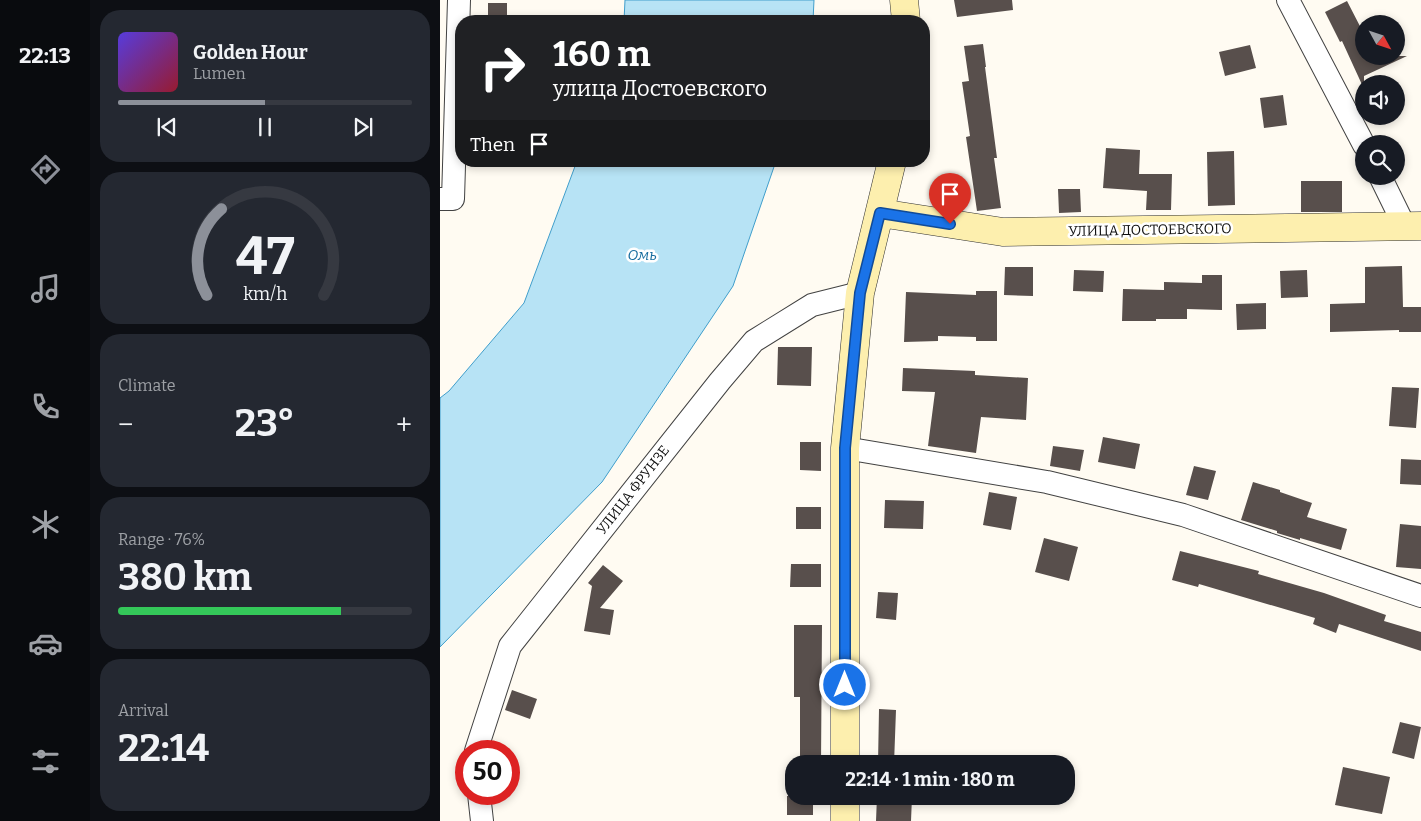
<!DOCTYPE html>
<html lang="en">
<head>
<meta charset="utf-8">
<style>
  body { margin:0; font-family:Bitter,serif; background:#242831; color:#f1f3f6; height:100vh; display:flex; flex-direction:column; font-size:19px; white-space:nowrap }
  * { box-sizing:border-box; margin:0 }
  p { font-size:16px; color:#9ea1a6 }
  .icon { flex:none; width:28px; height:28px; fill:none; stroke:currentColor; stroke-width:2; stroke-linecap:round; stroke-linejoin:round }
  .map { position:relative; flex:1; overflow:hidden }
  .drawer { display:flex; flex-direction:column; gap:10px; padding:10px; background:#0d0f14; width:350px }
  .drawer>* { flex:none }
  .hud { position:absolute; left:15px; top:15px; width:475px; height:152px; border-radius:20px; box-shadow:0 2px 8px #0003; background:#202124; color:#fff; overflow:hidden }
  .needle { width:32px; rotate:130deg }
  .tools { position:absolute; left:915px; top:15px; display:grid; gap:10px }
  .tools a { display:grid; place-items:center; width:50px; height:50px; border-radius:50%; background:#171b24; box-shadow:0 2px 8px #0003; font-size:25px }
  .speed { position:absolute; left:15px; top:740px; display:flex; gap:10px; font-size:25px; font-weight:700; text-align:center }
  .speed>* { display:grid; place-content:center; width:65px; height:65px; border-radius:50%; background:#171b24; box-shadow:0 2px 8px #0003; line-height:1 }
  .speed .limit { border:8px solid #d22; background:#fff; color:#111 }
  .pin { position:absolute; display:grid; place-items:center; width:42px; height:42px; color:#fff; margin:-51px -21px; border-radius:50% 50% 50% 0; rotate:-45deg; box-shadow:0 0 5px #0007 }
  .pin .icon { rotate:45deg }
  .me { position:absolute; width:55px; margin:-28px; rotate:0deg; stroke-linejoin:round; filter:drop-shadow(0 0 4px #0008) }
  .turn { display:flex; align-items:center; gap:18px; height:105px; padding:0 15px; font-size:22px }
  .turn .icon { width:65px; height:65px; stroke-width:2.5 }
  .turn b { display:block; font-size:35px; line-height:42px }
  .then { display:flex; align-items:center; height:48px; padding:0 15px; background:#0003; gap:10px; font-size:19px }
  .big { font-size:38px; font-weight:700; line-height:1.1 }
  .drawer .card { flex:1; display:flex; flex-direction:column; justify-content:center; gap:8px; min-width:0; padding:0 18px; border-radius:20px; background:#242831 }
  .drawer .dial { align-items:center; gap:0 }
  .dial svg { height:130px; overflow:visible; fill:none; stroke:#363941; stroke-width:7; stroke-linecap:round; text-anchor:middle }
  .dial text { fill:#f1f3f6; stroke:none }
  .song { display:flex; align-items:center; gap:15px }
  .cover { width:60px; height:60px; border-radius:8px; background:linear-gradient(135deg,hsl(250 70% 55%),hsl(350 70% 35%)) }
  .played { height:5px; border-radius:2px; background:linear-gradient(90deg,#8c9099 50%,#363941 50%) }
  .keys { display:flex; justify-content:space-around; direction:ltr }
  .heat { display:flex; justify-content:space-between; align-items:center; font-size:28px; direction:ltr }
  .charge { height:8px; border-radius:4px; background:linear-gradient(90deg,#34c759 76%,#363941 0) }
  .trip { position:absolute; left:345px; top:755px; width:290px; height:50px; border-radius:20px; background:#171b24; box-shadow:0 2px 8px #0003; font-weight:700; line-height:50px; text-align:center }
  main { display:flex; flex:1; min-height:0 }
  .dock { display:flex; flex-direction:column; width:90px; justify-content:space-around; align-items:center; background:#090b0e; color:#9ea1a6 }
  .dock .icon { width:35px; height:35px }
  .dock .selected { color:#8c9099 }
  .dock b { font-size:22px; color:#f1f3f6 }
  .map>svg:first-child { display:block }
  .water { fill:#b7e3f5; stroke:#409ecb }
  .building { fill:#584f4c }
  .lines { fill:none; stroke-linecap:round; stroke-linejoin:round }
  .street-casing { stroke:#424242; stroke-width:24 }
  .secondary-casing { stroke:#313131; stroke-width:29 }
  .street { stroke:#fff; stroke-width:22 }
  .secondary { stroke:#fdefae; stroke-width:28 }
  .route-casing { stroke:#114b97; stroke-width:12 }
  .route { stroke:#1a73e8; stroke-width:9 }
  .labels { text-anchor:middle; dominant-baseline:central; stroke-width:5; stroke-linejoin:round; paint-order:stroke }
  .street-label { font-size:14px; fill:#0f0f0f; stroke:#fff }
  .water-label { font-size:15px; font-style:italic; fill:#1a6fa0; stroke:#fff }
</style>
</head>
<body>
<main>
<nav class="dock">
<b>22:13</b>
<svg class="icon selected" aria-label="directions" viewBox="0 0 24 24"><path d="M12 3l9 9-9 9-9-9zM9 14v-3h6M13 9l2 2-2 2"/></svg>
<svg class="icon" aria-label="music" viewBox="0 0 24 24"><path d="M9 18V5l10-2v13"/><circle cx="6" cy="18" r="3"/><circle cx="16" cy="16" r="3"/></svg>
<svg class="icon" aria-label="phone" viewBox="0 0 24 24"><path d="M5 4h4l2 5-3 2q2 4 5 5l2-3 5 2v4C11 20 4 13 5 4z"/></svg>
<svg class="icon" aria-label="climate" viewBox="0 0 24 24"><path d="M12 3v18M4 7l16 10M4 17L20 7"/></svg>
<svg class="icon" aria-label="car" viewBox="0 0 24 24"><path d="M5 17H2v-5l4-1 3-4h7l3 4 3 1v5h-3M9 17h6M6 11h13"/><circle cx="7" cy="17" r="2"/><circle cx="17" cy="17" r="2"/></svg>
<svg class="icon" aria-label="filters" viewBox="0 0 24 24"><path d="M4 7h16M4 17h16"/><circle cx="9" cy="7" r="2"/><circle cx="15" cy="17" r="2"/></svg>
</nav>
<section class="drawer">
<div class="card">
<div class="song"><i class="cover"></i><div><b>Golden Hour</b><p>Lumen</p></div></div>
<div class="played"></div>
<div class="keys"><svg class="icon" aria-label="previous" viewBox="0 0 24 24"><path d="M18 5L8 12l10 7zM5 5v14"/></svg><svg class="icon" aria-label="pause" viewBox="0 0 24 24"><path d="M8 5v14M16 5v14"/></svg><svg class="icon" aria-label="next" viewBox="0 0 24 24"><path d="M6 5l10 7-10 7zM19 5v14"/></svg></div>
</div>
<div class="card dial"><svg viewBox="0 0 100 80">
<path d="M14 69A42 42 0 1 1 86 69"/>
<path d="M14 69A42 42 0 0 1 23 16" stroke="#8c9099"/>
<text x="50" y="56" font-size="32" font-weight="700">47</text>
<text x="50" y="72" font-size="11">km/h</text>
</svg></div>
<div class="card"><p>Climate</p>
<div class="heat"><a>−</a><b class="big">23°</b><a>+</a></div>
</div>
<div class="card"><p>Range · 76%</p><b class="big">380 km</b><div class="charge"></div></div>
<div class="card"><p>Arrival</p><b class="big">22:14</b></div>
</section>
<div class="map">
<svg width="981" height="821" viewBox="0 0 981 821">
  <rect width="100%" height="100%" fill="#fffbf2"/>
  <!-- water -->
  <path class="water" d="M 185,0 L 374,0 L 373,21 L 184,21 Z
    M 137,161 L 336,161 L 293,286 L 162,482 L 0,647 L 0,398 L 9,391 L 84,303 Z"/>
  <!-- building -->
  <path class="building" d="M 514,0 L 572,0 L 573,10 L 517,17 Z
    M 907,1 L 924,34 L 924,56 L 967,56 L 924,76 L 924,89 L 902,41 L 900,42 L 885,12 Z
    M 48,3 L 67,3 L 67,21 L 48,21 Z
    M 543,44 L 546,67 L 545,67 L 557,158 L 554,158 L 561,208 L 537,211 L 526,137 L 530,136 L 522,82 L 529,81 L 524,46 Z
    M 810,45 L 816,68 L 785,76 L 779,52 Z
    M 843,95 L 847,125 L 824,128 L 820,98 Z
    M 666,148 L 700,150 L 699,174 L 732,174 L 731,210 L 706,210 L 707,191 L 663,188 Z
    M 794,151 L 795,205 L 768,206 L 767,152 Z
    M 861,181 L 902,181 L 902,212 L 861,212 Z
    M 618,189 L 640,189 L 641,212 L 619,213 Z
    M 962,266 L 963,307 L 981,307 L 981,332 L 959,332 L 959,330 L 890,332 L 890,304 L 925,303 L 925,267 Z
    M 565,267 L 593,267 L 593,296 L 564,295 Z
    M 634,270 L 664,271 L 663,292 L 633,291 Z
    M 867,270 L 868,297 L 841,298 L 840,271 Z
    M 762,275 L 782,275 L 782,310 L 747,309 L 747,319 L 716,319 L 716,321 L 682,321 L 683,289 L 724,290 L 724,282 L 762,283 Z
    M 536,291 L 557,291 L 557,341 L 536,341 L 536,337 L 498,336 L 498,341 L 464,342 L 466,292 L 536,295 Z
    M 826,303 L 826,329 L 797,330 L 796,304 Z
    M 338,347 L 372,347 L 371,386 L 337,385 Z
    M 463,368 L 535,371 L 535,375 L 588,378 L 586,420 L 541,417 L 536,453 L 488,446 L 495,392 L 462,391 Z
    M 952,387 L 979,388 L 976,428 L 949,426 Z
    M 663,437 L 700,444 L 695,469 L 658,462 Z
    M 360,442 L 381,442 L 381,471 L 360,470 Z
    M 613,446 L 644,450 L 640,471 L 610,466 Z
    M 961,459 L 981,460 L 981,485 L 960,484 Z
    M 754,466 L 776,471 L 768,500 L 746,495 Z
    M 813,482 L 840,490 L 840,492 L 872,503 L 867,517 L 907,529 L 901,550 L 860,538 L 860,540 L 837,533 L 837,531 L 801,520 Z
    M 549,492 L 577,497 L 571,530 L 543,525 Z
    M 445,500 L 484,501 L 483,529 L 444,528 Z
    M 356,507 L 381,507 L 381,529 L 356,529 Z
    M 960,524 L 981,526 L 981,569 L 956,567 Z
    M 604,538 L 638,547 L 629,581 L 595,572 Z
    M 740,551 L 819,571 L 818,574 L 884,593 L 946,615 L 944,621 L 981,632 L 981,651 L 899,624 L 896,633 L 873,624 L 875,618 L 759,584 L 758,587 L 732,580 Z
    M 351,564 L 381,564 L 381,587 L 350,587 Z
    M 163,565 L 183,581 L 160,608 L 174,610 L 170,635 L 144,631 L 152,586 L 148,583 Z
    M 438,592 L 458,593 L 456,620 L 436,618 Z
    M 354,625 L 382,625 L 381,764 L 360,764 L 360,697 L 354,697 Z
    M 72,690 L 97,699 L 90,719 L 65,710 Z
    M 439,709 L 456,710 L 454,764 L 438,764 Z
    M 960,722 L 981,727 L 974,759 L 952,753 Z
    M 903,767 L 950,777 L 942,814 L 895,805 Z
    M 347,796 L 373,796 L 373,815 L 347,815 Z
    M 437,796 L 472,797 L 471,821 L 436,821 Z"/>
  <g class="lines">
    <defs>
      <path id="street" d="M 848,0 L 924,145
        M 940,176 L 965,227
        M 0,199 L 13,199 L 19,0
        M 405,448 L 607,482 L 743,515 L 981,596
        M 36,751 L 70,646 L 280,381 L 314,341 L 372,305 L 420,293
        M 39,794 L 42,821"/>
      <path id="secondary" d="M 464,0 L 466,21
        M 440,213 L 563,232 L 981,226
        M 405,764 L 405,448 L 420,293 L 452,161
        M 405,796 L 405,821"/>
    </defs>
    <!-- street casing -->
    <use href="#street" class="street-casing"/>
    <!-- secondary casing -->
    <use href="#secondary" class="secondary-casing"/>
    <!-- street -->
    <use href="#street" class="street"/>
    <!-- secondary -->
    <use href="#secondary" class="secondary"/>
  </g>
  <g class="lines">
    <defs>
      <path id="route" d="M 405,685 L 405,448 L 420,293 L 440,213 L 510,224"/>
    </defs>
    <!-- route casing -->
    <use href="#route" class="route-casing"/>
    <!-- route -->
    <use href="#route" class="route"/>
  </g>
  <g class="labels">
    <!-- street labels -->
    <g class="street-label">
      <text transform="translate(710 230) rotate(-1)">УЛИЦА ДОСТОЕВСКОГО</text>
      <text transform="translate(193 490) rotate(-52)">УЛИЦА ФРУНЗЕ</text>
    </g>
    <!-- water labels -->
    <g class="water-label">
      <text x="202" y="255">Омь</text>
    </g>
  </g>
</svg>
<div class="tools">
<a><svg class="needle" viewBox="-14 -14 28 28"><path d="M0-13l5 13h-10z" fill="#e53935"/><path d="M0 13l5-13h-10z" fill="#9ea1a6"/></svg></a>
<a><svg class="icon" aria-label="sound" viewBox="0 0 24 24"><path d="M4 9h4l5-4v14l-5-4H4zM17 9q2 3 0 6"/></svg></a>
<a><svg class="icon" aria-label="search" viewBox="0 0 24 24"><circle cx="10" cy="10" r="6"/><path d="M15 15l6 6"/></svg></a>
</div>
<div class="speed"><div class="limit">50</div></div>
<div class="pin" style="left:510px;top:224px;background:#d93025"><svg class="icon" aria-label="arrive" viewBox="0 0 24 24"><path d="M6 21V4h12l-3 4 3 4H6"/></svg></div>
<svg class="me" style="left:405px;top:685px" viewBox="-20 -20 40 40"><circle r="17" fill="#1a73e8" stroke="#fff" stroke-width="3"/><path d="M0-11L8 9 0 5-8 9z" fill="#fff"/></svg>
<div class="trip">22:14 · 1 min · 180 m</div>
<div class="hud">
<div class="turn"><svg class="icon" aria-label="right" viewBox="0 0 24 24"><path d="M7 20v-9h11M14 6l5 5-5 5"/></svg><div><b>160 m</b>улица Достоевского</div></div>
<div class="then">Then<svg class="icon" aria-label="arrive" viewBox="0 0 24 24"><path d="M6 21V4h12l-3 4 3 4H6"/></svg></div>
</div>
</div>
</main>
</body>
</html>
